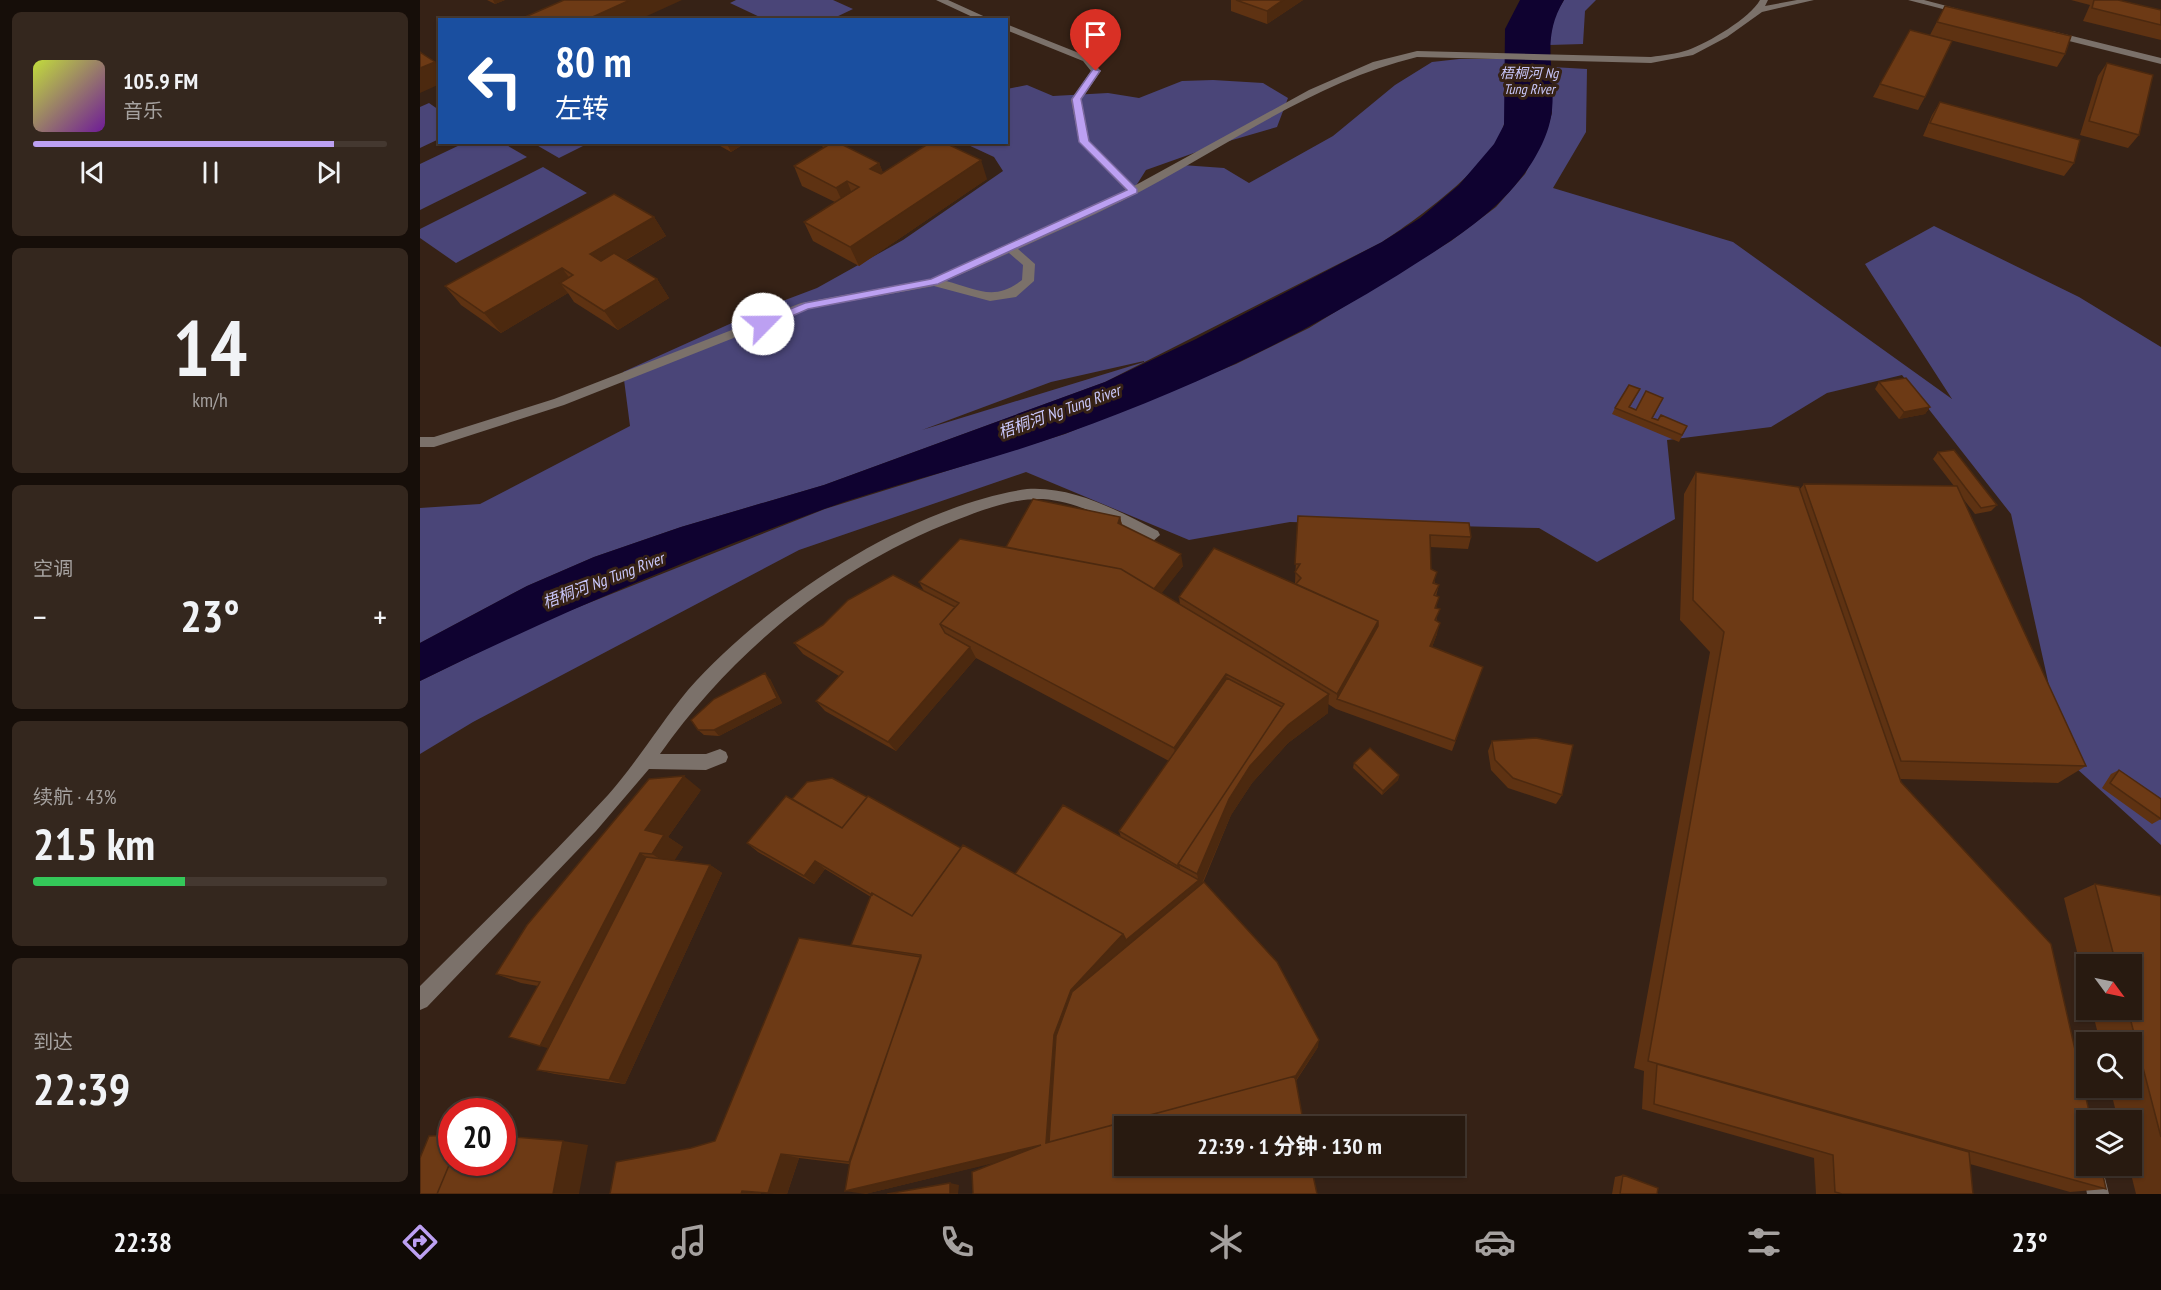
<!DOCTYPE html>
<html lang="zh">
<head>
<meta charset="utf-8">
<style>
  body { margin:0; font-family:"PT Sans Narrow","Noto Sans SC",sans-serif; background:#34271e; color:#f1f3f6; height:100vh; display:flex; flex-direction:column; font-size:22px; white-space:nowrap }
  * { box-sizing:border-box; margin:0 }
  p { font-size:20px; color:#a5a19f }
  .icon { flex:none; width:33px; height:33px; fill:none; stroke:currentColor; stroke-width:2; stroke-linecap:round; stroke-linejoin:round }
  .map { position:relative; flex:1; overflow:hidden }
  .details { display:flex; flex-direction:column; gap:12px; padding:12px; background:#160e09; width:420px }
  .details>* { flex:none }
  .top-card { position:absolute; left:18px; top:18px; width:570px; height:126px; border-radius:0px; box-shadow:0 2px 4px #0004,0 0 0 2px #443830; background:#1a4fa0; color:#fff; overflow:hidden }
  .needle { width:39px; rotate:123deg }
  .buttons { position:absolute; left:1656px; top:954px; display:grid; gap:12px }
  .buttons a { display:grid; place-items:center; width:66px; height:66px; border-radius:0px; background:#281a10; box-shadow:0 2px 4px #0004,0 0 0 2px #443830; font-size:30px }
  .speed { position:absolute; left:18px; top:1098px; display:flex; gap:12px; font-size:30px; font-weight:700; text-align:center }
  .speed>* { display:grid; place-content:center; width:78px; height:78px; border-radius:50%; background:#281a10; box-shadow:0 2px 4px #0004,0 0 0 2px #443830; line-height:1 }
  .speed .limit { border:9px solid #d22; background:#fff; color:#111 }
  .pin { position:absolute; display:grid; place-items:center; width:51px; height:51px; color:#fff; margin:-62px -26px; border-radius:50% 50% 50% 0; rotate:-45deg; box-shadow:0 0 6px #0007 }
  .pin .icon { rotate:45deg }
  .me { position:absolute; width:66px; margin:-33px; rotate:67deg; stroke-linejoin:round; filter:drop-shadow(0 0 4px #0008) }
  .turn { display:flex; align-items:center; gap:21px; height:126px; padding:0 18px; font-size:27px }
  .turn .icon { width:78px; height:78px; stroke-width:2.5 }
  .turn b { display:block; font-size:42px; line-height:51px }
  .big { font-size:45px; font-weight:700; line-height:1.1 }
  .details .card { flex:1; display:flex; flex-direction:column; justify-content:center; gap:9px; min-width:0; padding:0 21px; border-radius:9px; background:#34271e }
  .details .dial { align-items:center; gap:0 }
  .dial b { font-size:78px; line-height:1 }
  .song { display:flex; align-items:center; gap:18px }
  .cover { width:72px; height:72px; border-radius:9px; background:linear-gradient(135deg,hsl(70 70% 55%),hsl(280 70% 35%)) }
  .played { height:6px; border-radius:3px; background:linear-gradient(90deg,#bca0f2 85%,#443830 85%) }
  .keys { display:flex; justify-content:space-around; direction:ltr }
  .heat { display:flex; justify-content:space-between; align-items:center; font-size:33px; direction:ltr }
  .charge { height:9px; border-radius:4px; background:linear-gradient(90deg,#34c759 43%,#443830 0) }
  .trip { position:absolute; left:694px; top:1116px; width:351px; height:60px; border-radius:0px; background:#281a10; box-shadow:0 2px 4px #0004,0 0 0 2px #443830; font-weight:700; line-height:60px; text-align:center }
  .tab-bar { display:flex; height:96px; justify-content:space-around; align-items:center; background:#100a06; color:#a5a19f }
  .tab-bar .icon { width:42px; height:42px }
  .tab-bar .current { color:#bca0f2 }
  .tab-bar b { font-size:27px; color:#f1f3f6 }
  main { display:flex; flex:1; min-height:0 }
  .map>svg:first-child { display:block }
  .green { fill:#4a4578; fill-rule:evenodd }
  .water { fill:#0f0230 }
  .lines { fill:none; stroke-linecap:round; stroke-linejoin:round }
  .minor { fill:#7b716a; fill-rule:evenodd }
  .wall { fill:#5e3212 }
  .shaded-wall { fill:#4c290f }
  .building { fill:#6d3a15; stroke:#4c290f; stroke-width:1.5 }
  .route { fill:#bca0f2; stroke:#7a689d; stroke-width:1.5 }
  .labels { text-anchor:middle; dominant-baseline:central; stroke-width:6; stroke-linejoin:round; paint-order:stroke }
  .far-water-label { font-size:14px; font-style:italic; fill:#c9c7fa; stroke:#362216 }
  .water-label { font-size:16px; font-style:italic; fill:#c9c7fa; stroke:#362216 }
</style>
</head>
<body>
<main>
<section class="details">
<div class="card">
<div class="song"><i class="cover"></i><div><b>105.9 FM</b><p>音乐</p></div></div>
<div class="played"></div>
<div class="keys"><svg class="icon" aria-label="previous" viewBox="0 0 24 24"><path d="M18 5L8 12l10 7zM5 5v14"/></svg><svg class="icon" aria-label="pause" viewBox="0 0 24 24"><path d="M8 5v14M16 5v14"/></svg><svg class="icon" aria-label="next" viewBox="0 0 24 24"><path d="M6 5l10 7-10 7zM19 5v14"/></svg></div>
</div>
<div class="card dial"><b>14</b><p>km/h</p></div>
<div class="card"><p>空调</p>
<div class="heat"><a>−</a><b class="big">23°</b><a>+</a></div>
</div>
<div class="card"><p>续航 · 43%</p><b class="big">215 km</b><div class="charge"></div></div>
<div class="card"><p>到达</p><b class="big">22:39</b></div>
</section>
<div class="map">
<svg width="1741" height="1194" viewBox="0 0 1741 1194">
  <rect width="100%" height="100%" fill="#362216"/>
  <!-- green -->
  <path class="green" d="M 316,0 L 413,0 L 433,9 L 412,19 L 346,20 L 310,3 Z
    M 1144,0 L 1176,0 L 1165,11 L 1163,44 L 1129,45 L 1134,17 Z
    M 1039,59 L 1085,59 C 1086,80 1090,105 1084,124 C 1074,164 996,220 962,242 L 685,382 L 404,485 L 261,527 L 174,557 L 107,586 L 0,643 L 0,508 L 60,504 L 210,426 L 203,372 L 352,305 L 397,288 L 483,240 L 583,171 L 574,157 L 544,143 L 586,142 L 587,89 L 607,85 L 633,96 L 688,93 L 719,98 L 762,81 L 793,80 L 843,83 L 868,98 L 857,127 L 802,143 L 726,170 L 714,189 L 762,165 L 804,168 L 829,183 L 913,136 L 975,85 L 1012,62 ZM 724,361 L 724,362 L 502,430 L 631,382 Z
    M 1132,67 L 1167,69 L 1166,132 L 1133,188 L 1313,242 L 1532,399 L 1445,264 L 1514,226 L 1659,297 L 1741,347 L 1741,845 L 1645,758 L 1591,514 L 1482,375 L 1407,393 L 1351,427 L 1247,440 L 1255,519 L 1177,562 L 1119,528 L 870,522 L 769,540 L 606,472 L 379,550 L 53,722 L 0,754 L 0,681 L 121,622 L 405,509 L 645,434 L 816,364 L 889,328 L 1031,241 L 1076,207 L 1105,174 L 1126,133 L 1132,113 Z
    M 9,103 L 19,110 L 19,139 L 0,148 L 0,107 Z
    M 44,143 L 83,143 L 107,157 L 0,210 L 0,164 Z
    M 113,143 L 169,142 L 169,143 L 139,158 Z
    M 123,167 L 167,193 L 36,263 L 0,238 L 0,229 Z"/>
  <!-- water -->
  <path class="water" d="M 1100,0 L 1144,0 C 1120,40 1136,67 1132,110 C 1130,132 1117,157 1104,174 C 1072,218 1023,246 978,275 C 874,340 762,392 647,433 C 567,462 483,481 404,509 C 266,559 131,617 0,681 L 0,643 L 107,586 L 174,557 L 261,527 L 404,485 L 685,382 L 776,339 L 962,242 L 1000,218 L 1039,185 L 1074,144 L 1084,125 L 1085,29 Z"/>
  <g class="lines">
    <!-- minor -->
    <path class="minor" d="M 516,0 L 528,0 L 572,20 L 559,20 Z
      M 1340,0 L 1348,0 L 1345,6 L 1377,0 L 1394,0 L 1342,12 L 1307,37 L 1273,55 L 1231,63 L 997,57 C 890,83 799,152 702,201 C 668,218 632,233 598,249 L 615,264 L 614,281 L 596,297 L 570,301 L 514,286 L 387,309 L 144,405 L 14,447 L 0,447 L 0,437 L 14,437 L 134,399 L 381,303 L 511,279 L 706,190 L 659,142 L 651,100 L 671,71 L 663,61 L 586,30 L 586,24 L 669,57 L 679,69 L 681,71 L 661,100 L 669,141 L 714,186 L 889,90 L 953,62 L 997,51 L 1231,57 C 1243,55 1257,54 1268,50 C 1288,43 1330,18 1340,0 ZM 589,253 L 603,265 L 602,280 C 575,302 556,289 526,281 Z
      M 1488,0 L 1504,0 L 1546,11 L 1542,14 Z
      M 1632,31 L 1741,58 L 1741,64 L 1629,36 L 1627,34 Z
      M 607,489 C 654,486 698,511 738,531 L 740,535 L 733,541 L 728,539 C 695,522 660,502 623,499 C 594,498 565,509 539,519 C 419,564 314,649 240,754 L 286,754 L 300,749 L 306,752 L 308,757 L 306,762 L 286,770 L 229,769 L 176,831 L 7,1007 L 0,1010 L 0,986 C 63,923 127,861 188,795 C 217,762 240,724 268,690 C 345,602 490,506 607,489 Z
      M 1666,1158 L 1666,1166 L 1682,1166 L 1689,1194 L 1667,1194 L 1662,1166 Z"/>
  </g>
  <!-- wall -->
  <path class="wall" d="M 67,0 L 85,0 L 75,4 Z
    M 811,0 L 883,0 L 847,24 L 811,11 Z
    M 1651,0 L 1698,0 L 1741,10 L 1741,40 L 1663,21 L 1670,5 Z
    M 1525,6 L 1645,54 L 1637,67 L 1510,35 Z
    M 1687,63 L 1719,135 L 1708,148 L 1660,135 L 1678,76 Z
    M 1460,84 L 1505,97 L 1498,110 L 1453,97 Z
    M 1520,102 L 1654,163 L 1644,176 L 1503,136 L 1512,115 Z
    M 293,142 L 327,142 L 311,152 Z
    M 395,142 L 422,142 L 420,144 L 459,163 L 463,173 L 567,179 L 439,266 L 393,241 L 384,222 L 415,202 L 382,186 L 374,166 L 405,148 Z
    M 234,217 L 246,236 L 206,260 L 237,279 L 249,298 L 198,330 L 154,302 L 148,293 L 81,333 L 41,305 L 25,286 Z
    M 1459,382 L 1510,407 L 1505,414 L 1479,419 L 1455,389 Z
    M 1220,389 L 1210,407 L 1216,410 L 1243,398 L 1233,418 L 1238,420 L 1267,426 L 1259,442 L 1192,414 L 1195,408 Z
    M 1518,452 L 1577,505 L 1571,511 L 1555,514 L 1541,496 L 1666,766 L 1638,783 L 1480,779 L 1686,1189 L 1650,1192 L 1550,1164 L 1553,1194 L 1396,1194 L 1394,1158 L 1222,1109 L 1224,1071 L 1214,1068 L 1290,652 L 1260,620 L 1264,494 L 1276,472 L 1380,489 L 1384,484 L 1534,486 L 1513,459 Z
    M 878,516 L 1051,537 L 1048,549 L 1010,547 L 1011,569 L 1015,583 L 1019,585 L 1016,596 L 1017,634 L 1012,647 L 1059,678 L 1032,751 L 916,709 L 908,704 L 908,713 L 868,743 L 832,783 L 811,815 L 783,883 L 898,1047 L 876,1081 L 576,1162 L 445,1194 L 429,1164 L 379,1158 L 367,1194 L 341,1193 L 341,1194 L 190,1194 L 271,1148 L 295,1141 L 434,947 L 431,945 L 451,897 L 405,869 L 394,884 L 338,852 L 327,843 L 372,799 L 447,797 L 541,848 L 595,874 L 701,837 L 699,831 L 749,761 L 556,658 L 476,751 L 405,711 L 396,701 L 419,676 L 383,654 L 374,643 L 504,591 L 499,582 L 586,547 L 700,517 L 702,525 L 763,566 L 741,593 L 760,605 L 759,597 L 875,583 Z
    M 350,679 L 362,703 L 299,736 L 284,735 L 278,730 Z
    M 1072,741 L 1142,795 L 1136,804 L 1088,788 L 1071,770 L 1068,751 Z
    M 934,763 L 979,775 L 978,780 L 962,795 L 933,768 Z
    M 1699,770 L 1741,819 L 1732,824 L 1682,788 L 1691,774 Z
    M 281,790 L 248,837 L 263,847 L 254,860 L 290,865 L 302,873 L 205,1084 L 135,1074 L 117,1070 L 128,1049 L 118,986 L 101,983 L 76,974 Z
    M 1675,884 L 1741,896 L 1741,1194 L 1716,1194 L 1709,1166 L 1712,1166 L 1712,1120 L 1698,1120 L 1690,1088 L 1712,1088 L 1712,1042 L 1680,1042 L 1672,1010 L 1712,1010 L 1712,964 L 1666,964 L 1666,989 L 1644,898 Z
    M 1203,1175 L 1237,1194 L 1192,1194 L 1195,1177 Z"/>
  <!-- shaded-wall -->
  <path class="shaded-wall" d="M 73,0 L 85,0 L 75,4 Z
    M 210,0 L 262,0 L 218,20 L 166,20 Z
    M 863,0 L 883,0 L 847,24 L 847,11 Z
    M 15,62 L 20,68 L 20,84 L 0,93 L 0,68 Z
    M 306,142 L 327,142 L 311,152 Z
    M 561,160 L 567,179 L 439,266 L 430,247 Z
    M 459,163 L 467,182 L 450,169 Z
    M 427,181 L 435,201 L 425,207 L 416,188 Z
    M 234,217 L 246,236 L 183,273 L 170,254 Z
    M 142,268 L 157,288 L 140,283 L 148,293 L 81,333 L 64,313 Z
    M 237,279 L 249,298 L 198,330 L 184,311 Z
    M 1510,407 L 1505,414 L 1479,419 L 1484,412 Z
    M 700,517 L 703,529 L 698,523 Z
    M 761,554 L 763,566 L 735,602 L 732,591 Z
    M 958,621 L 956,637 L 917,699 L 917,694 Z
    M 1020,623 L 1017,634 L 1008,657 L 1010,646 Z
    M 550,647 L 556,658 L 476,751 L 468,742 Z
    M 345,673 L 350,679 L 362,703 L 299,736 L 294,730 Z
    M 806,674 L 808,694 L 758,766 L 754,748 Z
    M 909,694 L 908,713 L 868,743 L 832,783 L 811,815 L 780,888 L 777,874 L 760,866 L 864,708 L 868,725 Z
    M 979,775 L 978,780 L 962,795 L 963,791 Z
    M 264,776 L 281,790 L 248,837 L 263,847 L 251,866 L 232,854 L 225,830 Z
    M 220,853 L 239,865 L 145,1053 L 120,1046 Z
    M 395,861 L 405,869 L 394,884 L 384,876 Z
    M 290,865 L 302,873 L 205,1084 L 189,1080 Z
    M 779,880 L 780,888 L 899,1040 L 898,1047 L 874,1083 L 626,1143 L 634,1035 L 651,990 L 703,934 Z
    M 143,1141 L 168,1145 L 159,1194 L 133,1194 Z
    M 621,1145 L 632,1149 L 445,1194 L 425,1191 Z
    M 361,1154 L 379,1158 L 367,1194 L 348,1193 Z
    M 530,1183 L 539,1185 L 538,1194 L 530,1194 Z
    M 322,1191 L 341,1193 L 341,1194 L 321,1194 Z"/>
  <!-- building -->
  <path class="building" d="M 144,0 L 210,0 L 166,20 L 98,20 Z
    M 816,0 L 863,0 L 847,11 Z
    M 1674,0 L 1698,0 L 1741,10 L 1741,25 L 1672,8 Z
    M 1525,6 L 1651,36 L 1645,54 L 1517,22 Z
    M 1490,30 L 1532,41 L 1505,97 L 1460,84 Z
    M 0,52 L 15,62 L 0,68 Z
    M 1687,63 L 1733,75 L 1719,135 L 1669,121 Z
    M 1520,102 L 1660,140 L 1654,163 L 1510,123 Z
    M 413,142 L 417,142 L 459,163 L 450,169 L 461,174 L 511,142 L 523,142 L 561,160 L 430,247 L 384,222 L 439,187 L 427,181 L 416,188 L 374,166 Z
    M 194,194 L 234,217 L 170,254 L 181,261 L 194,253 L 237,279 L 184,311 L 140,283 L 153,275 L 142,268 L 64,313 L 25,286 Z
    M 1486,378 L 1510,407 L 1484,412 L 1459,382 Z
    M 1209,385 L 1220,389 L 1209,407 L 1216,410 L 1226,391 L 1243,398 L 1232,418 L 1238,420 L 1241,415 L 1267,426 L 1262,435 L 1195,408 Z
    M 1534,450 L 1577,505 L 1561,508 L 1518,452 Z
    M 1276,472 L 1379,487 L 1481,782 L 1631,944 L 1671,1120 L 1666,1120 L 1666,1166 L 1681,1166 L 1686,1189 L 1228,1061 L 1304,632 L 1273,600 Z
    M 1384,484 L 1537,486 L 1666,766 L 1481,761 Z
    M 613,499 L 700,517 L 698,523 L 761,554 L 734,589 L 701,569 L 586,547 Z
    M 878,516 L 1049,523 L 1051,537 L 1010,535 L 1011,569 L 1017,572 L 1013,583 L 1019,585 L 1014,595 L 1019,597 L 1015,608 L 1020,609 L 1015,620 L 1020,623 L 1010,646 L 1063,667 L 1035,741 L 917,699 L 958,626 L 958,621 L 876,584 L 881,578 L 875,572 L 880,564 L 875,564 Z
    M 540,539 L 701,569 L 909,694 L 868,725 L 830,766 L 809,799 L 777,874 L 758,864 L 864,704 L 806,674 L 754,748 L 520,624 L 539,603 L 499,582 Z
    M 794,548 L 958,621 L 917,694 L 759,597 Z
    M 473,575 L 535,607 L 520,624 L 525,633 L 550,647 L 468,742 L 396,701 L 423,672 L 374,643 L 403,625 L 428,600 Z
    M 345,673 L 357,698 L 294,730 L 278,730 L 271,720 L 294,699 Z
    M 807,678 L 862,707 L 758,864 L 759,867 L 699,831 Z
    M 1116,738 L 1153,745 L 1142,795 L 1093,778 L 1075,760 L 1072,741 Z
    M 950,748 L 979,775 L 963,791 L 934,763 Z
    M 1699,770 L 1741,799 L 1741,819 L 1690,783 Z
    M 264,776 L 225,830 L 244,835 L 232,854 L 220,853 L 120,1046 L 89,1037 L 120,982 L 76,974 L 107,925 L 229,779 Z
    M 412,778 L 447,797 L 422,828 L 372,799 L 387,782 Z
    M 366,796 L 422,828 L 448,796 L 541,848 L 492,916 L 452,893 L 452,895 L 395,861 L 384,876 L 327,843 Z
    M 643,805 L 779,880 L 706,940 L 703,934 L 595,874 Z
    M 543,845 L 703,934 L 651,990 L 634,1035 L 626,1143 L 875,1076 L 884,1126 L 705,1126 L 705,1166 L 891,1166 L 897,1194 L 553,1194 L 552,1172 L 621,1145 L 425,1191 L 430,1162 L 501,955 L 431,945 L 452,893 L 492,916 Z
    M 226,857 L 290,865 L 189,1080 L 117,1070 Z
    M 784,882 L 857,962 L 899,1040 L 875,1077 L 875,1076 L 629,1142 L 636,1036 L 652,992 Z
    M 1675,884 L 1741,896 L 1741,1137 L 1708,1010 L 1712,1010 L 1712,964 L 1696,964 Z
    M 379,938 L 501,957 L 429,1162 L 361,1154 L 348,1193 L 322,1191 L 321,1194 L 190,1194 L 196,1162 L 271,1148 L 295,1141 Z
    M 1237,1064 L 1549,1152 L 1553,1194 L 1422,1194 L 1415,1192 L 1413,1155 L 1234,1104 Z
    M 32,1135 L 32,1158 L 17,1194 L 0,1194 L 0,1158 L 9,1136 Z
    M 82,1136 L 143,1141 L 133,1194 L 17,1194 L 32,1158 L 32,1162 L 82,1162 Z
    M 1203,1175 L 1238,1188 L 1237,1194 L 1200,1194 Z
    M 530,1183 L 530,1194 L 467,1194 Z"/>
  <!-- route -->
  <path class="route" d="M 673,69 L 680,71 L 661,99 L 669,141 L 717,189 L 717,193 L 518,284 L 388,309 L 347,327 L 339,327 L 339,322 L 385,303 L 511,279 L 707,190 L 659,142 L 652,99 Z"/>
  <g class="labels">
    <!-- far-water labels -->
    <g class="far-water-label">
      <text x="1109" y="73">梧桐河 Ng<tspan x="1109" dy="16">Tung River</tspan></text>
    </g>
    <!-- water labels -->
    <g class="water-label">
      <text transform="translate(639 411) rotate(-20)">梧桐河 Ng Tung River</text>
      <text transform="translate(183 580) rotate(-21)">梧桐河 Ng Tung River</text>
    </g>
  </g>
</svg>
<div class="buttons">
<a><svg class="needle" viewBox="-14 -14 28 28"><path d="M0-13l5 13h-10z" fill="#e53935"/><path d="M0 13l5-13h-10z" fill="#a5a19f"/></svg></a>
<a><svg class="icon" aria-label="search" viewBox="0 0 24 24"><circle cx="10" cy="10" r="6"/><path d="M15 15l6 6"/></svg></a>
<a><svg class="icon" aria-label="layers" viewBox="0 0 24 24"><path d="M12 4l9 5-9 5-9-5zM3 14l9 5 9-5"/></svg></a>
</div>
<div class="speed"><div class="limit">20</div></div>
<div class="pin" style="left:676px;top:71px;background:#d93025"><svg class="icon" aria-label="arrive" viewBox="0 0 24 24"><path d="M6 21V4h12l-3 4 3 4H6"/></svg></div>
<svg class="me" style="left:343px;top:324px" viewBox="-20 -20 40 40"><circle r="19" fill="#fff"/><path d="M0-13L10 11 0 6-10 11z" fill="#bca0f2"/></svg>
<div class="trip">22:39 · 1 分钟 · 130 m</div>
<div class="top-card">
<div class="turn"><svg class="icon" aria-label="left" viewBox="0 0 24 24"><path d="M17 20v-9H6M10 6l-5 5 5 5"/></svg><div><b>80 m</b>左转</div></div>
</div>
</div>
</main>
<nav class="tab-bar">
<b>22:38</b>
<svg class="icon current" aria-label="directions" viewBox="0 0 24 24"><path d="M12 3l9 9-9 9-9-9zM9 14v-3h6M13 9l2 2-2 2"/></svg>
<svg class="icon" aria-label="music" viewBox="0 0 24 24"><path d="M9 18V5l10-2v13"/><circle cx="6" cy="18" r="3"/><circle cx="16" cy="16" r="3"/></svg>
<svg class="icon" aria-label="phone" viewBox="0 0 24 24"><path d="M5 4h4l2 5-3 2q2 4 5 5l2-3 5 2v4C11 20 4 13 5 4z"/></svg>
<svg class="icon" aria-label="climate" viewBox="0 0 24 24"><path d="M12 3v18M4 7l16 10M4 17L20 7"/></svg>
<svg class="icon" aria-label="car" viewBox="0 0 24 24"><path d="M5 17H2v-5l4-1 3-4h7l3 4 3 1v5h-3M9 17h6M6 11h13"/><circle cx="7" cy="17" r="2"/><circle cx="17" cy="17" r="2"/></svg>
<svg class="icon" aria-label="filters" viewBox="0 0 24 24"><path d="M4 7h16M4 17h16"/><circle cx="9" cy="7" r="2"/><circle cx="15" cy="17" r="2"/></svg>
<b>23°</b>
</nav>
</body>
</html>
